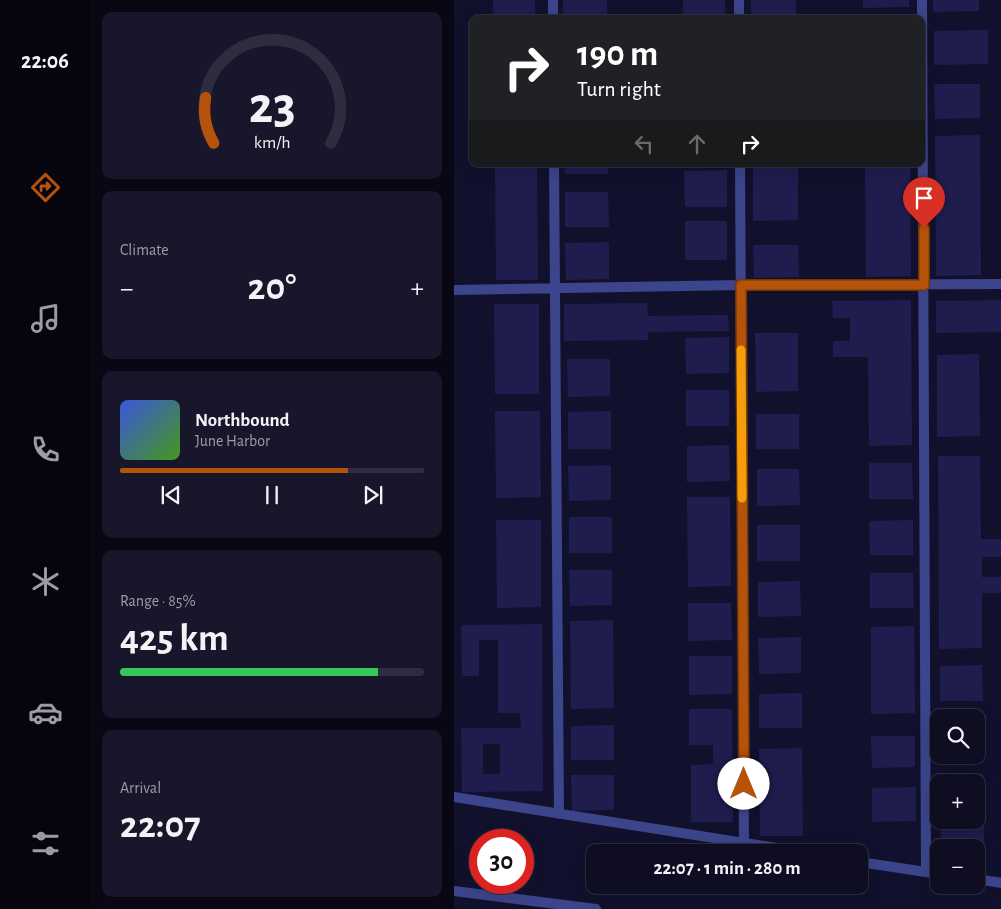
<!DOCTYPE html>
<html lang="en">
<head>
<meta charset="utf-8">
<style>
  body { margin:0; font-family:"Alegreya Sans",sans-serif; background:#17162a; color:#f1f3f6; height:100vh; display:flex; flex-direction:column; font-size:19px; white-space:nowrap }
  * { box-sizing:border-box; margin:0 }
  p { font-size:16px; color:#9b9ca5 }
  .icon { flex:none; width:28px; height:28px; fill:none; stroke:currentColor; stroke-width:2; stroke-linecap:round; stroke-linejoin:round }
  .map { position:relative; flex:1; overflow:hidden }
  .sheet { display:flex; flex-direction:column; gap:12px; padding:12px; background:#080713; width:364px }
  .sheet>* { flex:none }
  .hud { position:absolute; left:15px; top:15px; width:456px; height:152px; border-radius:10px; box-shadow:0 5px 20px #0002,0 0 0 1px #2e2d40; background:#202124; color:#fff; overflow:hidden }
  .tools { position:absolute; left:476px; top:709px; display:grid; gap:10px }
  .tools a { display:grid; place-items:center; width:55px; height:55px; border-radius:10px; background:#0e0d22; box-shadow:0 5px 20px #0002,0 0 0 1px #2e2d40; font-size:25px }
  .speed { position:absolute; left:15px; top:829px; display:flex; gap:10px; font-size:25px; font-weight:700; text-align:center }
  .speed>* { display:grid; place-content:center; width:65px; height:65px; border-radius:50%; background:#0e0d22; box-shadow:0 5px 20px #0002,0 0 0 1px #2e2d40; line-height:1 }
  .speed .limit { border:8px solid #d22; background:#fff; color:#111 }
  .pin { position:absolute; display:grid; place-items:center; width:42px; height:42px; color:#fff; margin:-51px -21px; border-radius:50% 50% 50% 0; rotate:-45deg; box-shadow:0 0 5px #0007 }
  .pin .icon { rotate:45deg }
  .me { position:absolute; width:55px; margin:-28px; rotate:0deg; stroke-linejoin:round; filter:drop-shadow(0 0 4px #0008) }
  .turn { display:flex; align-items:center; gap:18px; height:105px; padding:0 25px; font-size:22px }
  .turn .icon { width:65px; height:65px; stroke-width:2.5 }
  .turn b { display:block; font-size:35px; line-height:42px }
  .lanes { display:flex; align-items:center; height:48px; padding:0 25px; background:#0003; justify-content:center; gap:25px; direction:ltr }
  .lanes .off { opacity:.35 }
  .big { font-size:38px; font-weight:600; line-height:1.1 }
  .sheet .card { flex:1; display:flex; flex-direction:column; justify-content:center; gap:8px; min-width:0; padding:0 18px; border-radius:10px; background:#17162a }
  .sheet .dial { align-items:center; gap:0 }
  .dial svg { height:130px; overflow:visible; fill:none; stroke:#2e2d40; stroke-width:7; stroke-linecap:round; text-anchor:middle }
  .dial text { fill:#f1f3f6; stroke:none }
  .song { display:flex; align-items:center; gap:15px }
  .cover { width:60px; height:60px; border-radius:8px; background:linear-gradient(135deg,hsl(230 70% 55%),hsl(100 70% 35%)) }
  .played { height:5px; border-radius:2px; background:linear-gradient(90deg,#b45309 75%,#2e2d40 75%) }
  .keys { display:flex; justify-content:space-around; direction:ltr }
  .heat { display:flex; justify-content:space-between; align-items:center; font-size:28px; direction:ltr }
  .charge { height:8px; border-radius:4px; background:linear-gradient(90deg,#34c759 85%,#2e2d40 0) }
  .trip { position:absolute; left:132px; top:844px; width:282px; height:50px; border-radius:10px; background:#0e0d22; box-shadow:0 5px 20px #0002,0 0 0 1px #2e2d40; font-weight:600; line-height:50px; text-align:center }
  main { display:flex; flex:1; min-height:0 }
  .menu { display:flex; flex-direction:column; width:90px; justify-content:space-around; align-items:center; background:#06050e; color:#9b9ca5 }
  .menu .icon { width:35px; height:35px }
  .menu .active { color:#b45309 }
  .menu b { font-size:22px; color:#f1f3f6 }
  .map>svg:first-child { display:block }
  .building { fill:#1f1d4e; fill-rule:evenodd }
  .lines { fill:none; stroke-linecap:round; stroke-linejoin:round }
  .lane { stroke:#3c458c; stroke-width:10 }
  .street { stroke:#3c458c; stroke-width:10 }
  .route-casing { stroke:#753606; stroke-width:12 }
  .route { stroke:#b45309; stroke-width:9 }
  .slow { stroke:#f59e0b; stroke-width:9 }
</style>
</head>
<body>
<main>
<nav class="menu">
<b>22:06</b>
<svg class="icon active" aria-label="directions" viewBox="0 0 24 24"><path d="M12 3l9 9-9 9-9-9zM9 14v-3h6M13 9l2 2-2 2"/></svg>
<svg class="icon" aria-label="music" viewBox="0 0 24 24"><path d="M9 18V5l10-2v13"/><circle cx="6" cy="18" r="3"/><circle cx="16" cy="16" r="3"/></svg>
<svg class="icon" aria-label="phone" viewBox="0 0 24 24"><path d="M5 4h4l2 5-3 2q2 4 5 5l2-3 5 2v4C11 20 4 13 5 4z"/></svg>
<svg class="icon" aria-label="climate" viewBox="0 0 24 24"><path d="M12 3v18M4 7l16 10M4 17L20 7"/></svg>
<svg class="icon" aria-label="car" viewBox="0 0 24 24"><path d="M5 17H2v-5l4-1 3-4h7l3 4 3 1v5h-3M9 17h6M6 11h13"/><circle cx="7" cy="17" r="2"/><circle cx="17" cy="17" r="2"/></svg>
<svg class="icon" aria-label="filters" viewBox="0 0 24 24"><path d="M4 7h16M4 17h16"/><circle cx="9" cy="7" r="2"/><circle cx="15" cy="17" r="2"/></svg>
</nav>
<section class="sheet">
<div class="card dial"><svg viewBox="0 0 100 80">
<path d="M14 69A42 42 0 1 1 86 69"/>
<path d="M14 69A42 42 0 0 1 9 41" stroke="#b45309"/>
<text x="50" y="56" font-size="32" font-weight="700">23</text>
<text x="50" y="72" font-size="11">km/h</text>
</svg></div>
<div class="card"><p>Climate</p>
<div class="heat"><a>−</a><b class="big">20°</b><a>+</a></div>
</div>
<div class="card">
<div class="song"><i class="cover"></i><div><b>Northbound</b><p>June Harbor</p></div></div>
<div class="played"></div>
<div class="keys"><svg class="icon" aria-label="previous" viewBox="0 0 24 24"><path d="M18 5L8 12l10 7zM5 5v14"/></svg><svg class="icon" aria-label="pause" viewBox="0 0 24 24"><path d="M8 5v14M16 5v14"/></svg><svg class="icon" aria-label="next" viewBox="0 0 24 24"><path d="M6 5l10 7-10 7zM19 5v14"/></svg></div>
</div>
<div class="card"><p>Range · 85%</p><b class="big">425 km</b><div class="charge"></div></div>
<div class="card"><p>Arrival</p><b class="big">22:07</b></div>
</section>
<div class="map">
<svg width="548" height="909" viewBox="0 0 548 909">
  <rect width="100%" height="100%" fill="#12112d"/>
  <!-- building -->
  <path class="building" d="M 39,0 L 81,0 L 81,19 L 39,19 Z
    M 109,0 L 153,0 L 153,19 L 109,19 Z
    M 229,0 L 271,0 L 271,19 L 229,19 Z
    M 297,0 L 342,0 L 342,19 L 297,19 Z
    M 409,0 L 455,0 L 455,7 L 409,8 Z
    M 479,0 L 525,0 L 525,11 L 479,12 Z
    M 534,30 L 534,64 L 480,65 L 480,31 Z
    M 480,84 L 526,84 L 526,118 L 481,119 Z
    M 526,135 L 527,275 L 482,276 L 481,136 Z
    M 41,164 L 83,164 L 84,280 L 42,280 Z
    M 110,164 L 154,164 L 154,174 L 111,174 Z
    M 299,164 L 344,164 L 344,220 L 299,221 Z
    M 411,164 L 456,164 L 457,276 L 412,277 Z
    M 273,170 L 273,207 L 231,207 L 230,171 Z
    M 111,192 L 154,192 L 155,227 L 111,227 Z
    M 231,221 L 273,221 L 273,260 L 231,260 Z
    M 155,242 L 155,279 L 112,280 L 111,243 Z
    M 299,245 L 344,245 L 345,277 L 300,278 Z
    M 457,300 L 458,445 L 415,446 L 414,357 L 379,357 L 379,341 L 396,341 L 396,318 L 379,318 L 378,301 Z
    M 548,300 L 548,332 L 482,333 L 482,301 Z
    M 193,303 L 194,316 L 274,315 L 275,331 L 194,332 L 194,340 L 110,341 L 110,304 Z
    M 40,304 L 85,304 L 85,394 L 41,394 Z
    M 301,333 L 344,333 L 344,391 L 302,392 Z
    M 275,337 L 275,373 L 232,374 L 231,338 Z
    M 525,354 L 526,436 L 483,437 L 483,355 Z
    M 113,359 L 156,359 L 156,396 L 114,397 Z
    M 232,390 L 275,390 L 275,426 L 232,426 Z
    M 41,411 L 86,411 L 87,497 L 42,498 Z
    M 157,411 L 157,449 L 114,449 L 114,412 Z
    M 302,414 L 345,414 L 345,449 L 302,449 Z
    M 275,445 L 276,481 L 233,482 L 233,446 Z
    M 484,456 L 526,456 L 527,539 L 548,539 L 548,557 L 528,557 L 528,577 L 548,577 L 548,593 L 528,593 L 528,648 L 485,649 Z
    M 415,463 L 458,463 L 459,499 L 415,499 Z
    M 157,465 L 157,500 L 115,501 L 114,466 Z
    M 303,469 L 345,469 L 346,505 L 303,506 Z
    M 233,497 L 276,497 L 277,586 L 234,587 Z
    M 115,517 L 158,517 L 158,553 L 115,553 Z
    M 42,520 L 87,520 L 87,607 L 43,608 Z
    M 459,520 L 459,555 L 416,555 L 415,521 Z
    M 303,525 L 346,525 L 346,561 L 303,561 Z
    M 115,570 L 158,570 L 158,605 L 116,606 Z
    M 416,573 L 459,573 L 460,608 L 416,608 Z
    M 346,581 L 347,616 L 304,617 L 304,582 Z
    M 234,603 L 277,603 L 278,640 L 234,641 Z
    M 159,620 L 160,708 L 117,709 L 116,621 Z
    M 88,624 L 89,791 L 8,792 L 7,728 L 67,728 L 66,713 L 44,713 L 44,640 L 25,640 L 25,676 L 8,676 L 7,625 ZM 29,744 L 46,744 L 46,774 L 29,774 Z
    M 460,626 L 461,713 L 417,714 L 417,627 Z
    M 347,637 L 347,673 L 305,674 L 304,638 Z
    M 235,656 L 278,656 L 278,694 L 235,695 Z
    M 528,665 L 529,701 L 486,701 L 486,666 Z
    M 348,693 L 348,728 L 305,728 L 305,694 Z
    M 235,709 L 278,709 L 279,822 L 237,822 L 237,765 L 259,764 L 259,745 L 235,745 Z
    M 522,721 L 529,721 L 529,754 L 522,754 Z
    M 160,725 L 160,760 L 117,760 L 117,726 Z
    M 417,736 L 461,736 L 461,767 L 418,768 Z
    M 348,748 L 349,836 L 306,836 L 305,749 Z
    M 487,774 L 529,774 L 530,807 L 522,807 L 522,782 L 487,782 Z
    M 117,775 L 160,775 L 160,810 L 118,811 Z
    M 462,787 L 462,821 L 418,822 L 418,788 Z
    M 487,824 L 530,824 L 530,855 L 522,855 L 522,848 L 487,848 Z"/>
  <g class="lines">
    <!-- lane -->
    <path class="lane" d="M 0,891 L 142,909"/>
    <!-- street -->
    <path class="street" d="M 99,0 L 99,19
      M 285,0 L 285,19
      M 468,0 L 472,872
      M 100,164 L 105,814
      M 286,164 L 290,843
      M 0,290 L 287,285 L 548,284
      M 0,797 L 348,852
      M 406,862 L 485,874
      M 522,879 L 548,883"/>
  </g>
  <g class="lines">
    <defs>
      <path id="route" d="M 290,784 L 287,285 L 470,285 L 470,228"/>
    </defs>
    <!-- route casing -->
    <use href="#route" class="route-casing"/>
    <!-- route -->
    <use href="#route" class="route"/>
    <!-- slow -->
    <path class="slow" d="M 287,350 L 288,498"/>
  </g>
</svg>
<div class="tools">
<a><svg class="icon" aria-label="search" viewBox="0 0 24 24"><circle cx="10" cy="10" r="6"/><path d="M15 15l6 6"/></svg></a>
<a>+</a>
<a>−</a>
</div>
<div class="speed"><div class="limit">30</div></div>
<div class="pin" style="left:470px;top:228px;background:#d93025"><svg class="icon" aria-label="arrive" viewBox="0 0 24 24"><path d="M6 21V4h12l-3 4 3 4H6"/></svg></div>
<svg class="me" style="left:290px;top:784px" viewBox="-20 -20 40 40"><circle r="19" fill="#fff"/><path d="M0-13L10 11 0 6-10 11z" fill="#b45309"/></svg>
<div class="trip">22:07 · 1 min · 280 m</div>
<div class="hud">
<div class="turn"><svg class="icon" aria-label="right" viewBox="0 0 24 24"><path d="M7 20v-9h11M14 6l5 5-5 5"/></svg><div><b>190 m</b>Turn right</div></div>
<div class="lanes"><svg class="icon off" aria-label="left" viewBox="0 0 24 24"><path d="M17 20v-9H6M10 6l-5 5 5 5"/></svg><svg class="icon off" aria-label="ahead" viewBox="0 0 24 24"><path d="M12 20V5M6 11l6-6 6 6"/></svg><svg class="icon" aria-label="right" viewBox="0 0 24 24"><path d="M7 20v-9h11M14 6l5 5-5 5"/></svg></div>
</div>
</div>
</main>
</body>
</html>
